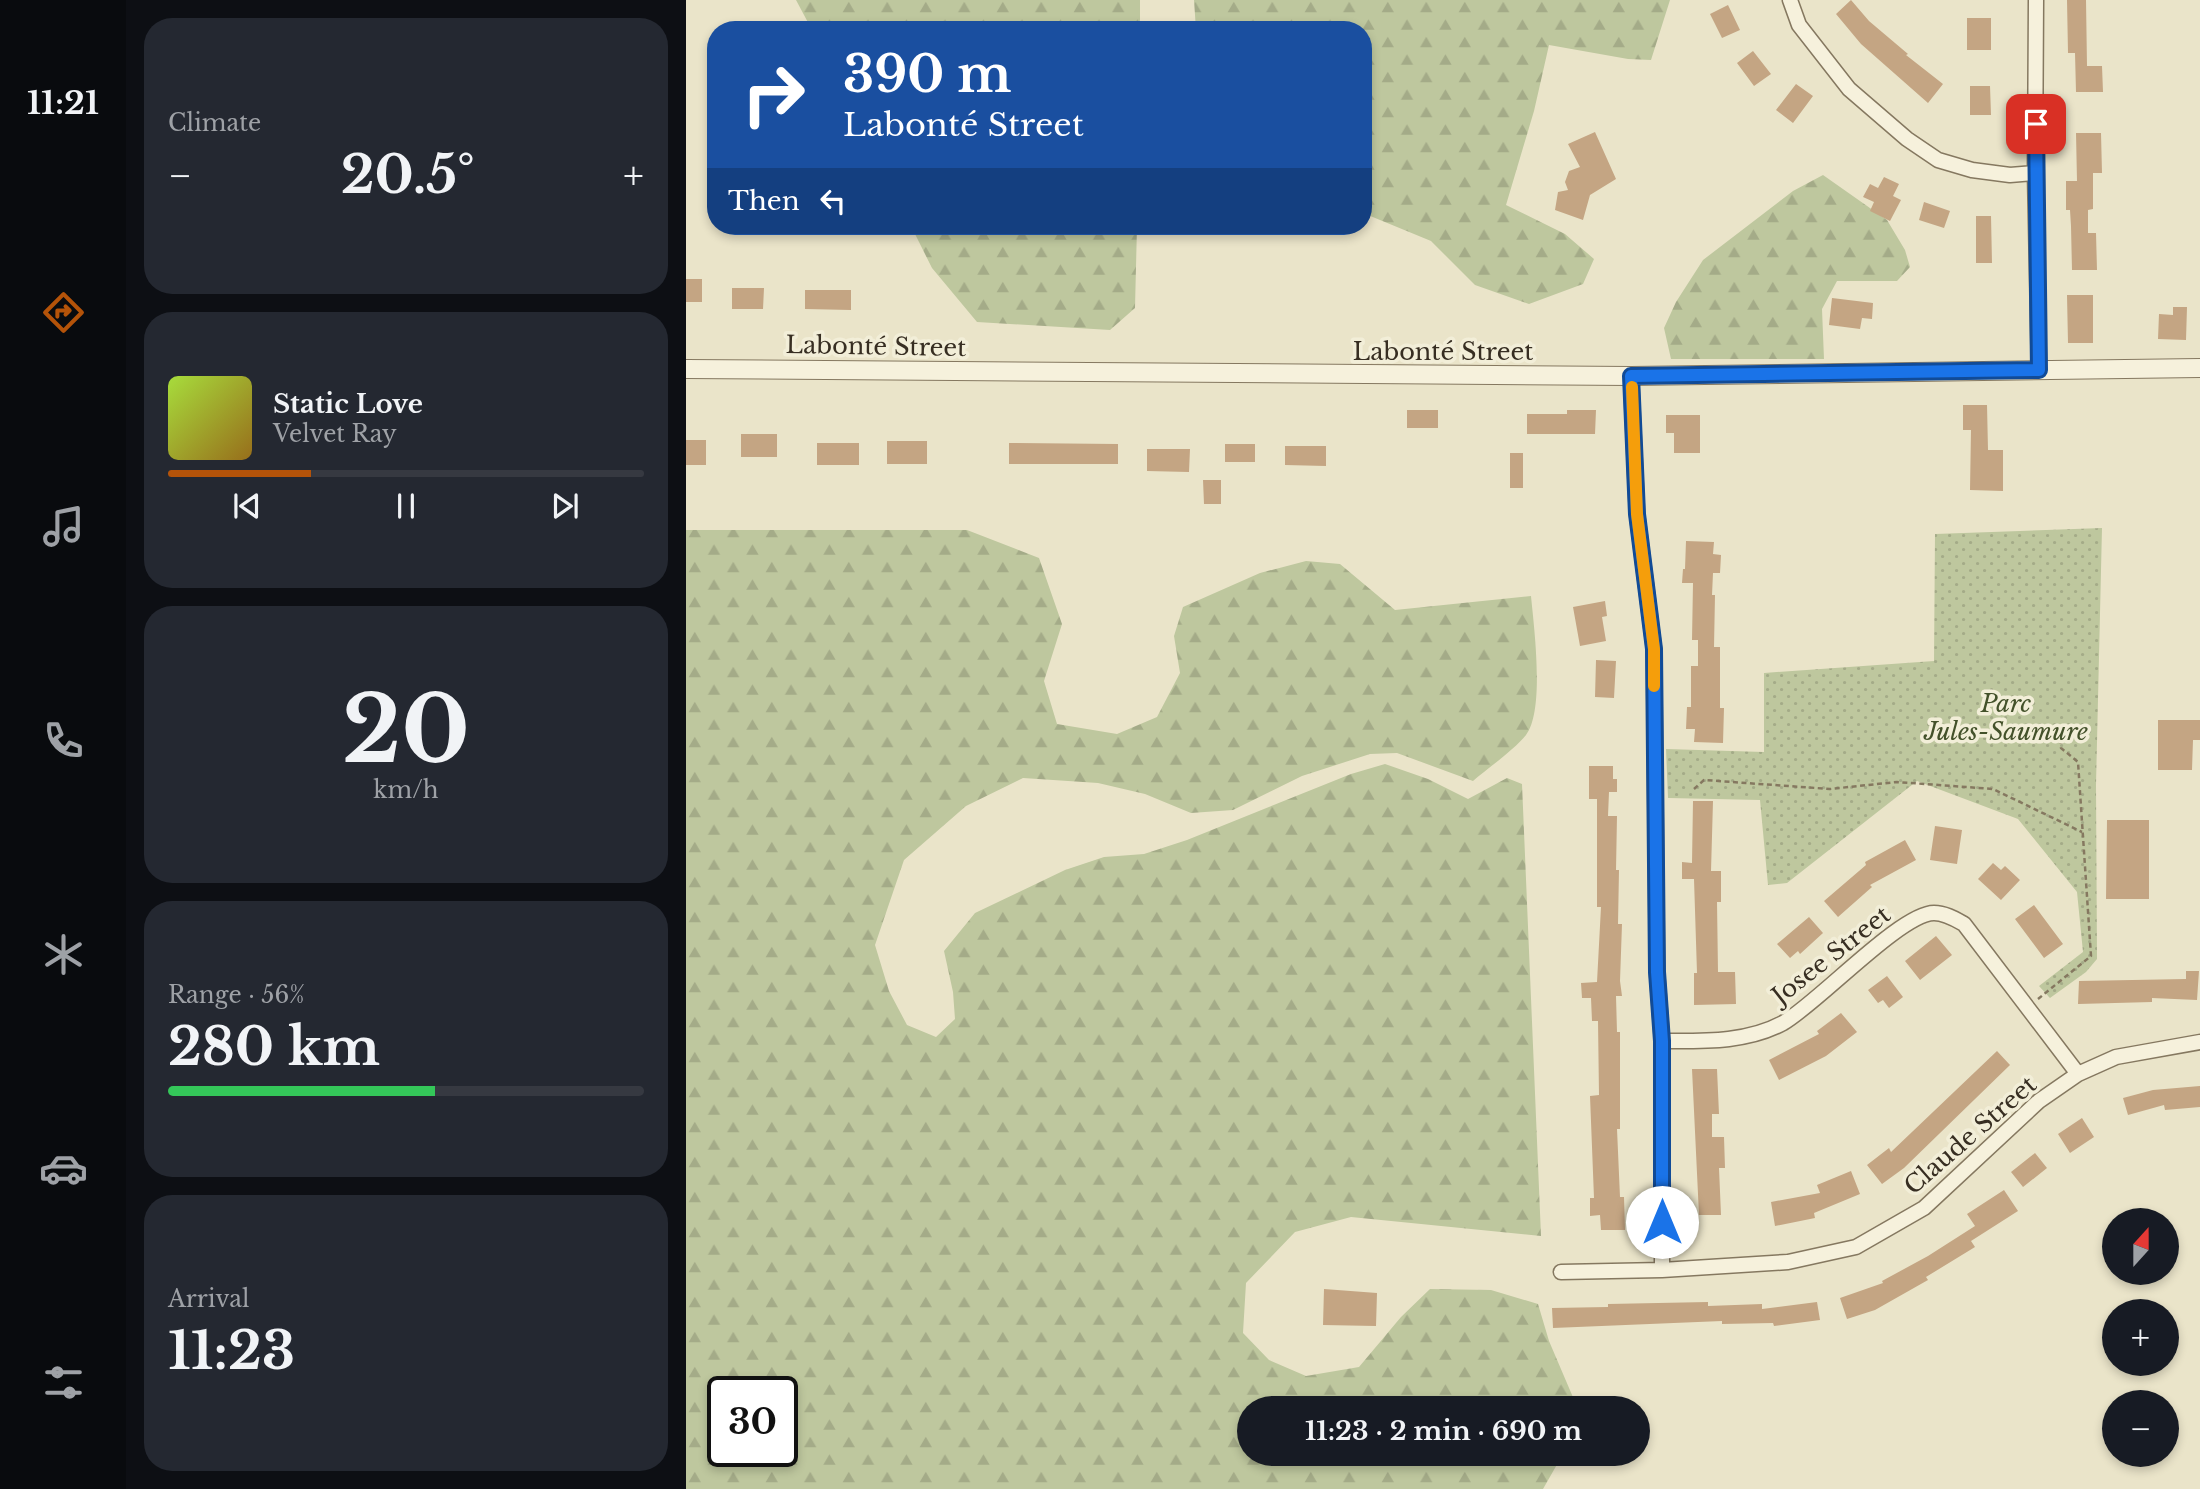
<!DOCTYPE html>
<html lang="en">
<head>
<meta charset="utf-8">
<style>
  body { margin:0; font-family:"Libre Baskerville",serif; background:#242831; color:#f1f3f6; height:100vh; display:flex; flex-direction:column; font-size:26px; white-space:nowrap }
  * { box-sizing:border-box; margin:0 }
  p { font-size:23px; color:#9ea1a6 }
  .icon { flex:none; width:38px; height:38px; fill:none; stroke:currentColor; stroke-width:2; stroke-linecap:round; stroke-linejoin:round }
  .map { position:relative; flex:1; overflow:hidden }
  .drawer { display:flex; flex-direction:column; gap:18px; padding:18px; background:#0d0f14; width:560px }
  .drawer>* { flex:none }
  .top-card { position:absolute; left:21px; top:21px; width:665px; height:214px; border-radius:28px; box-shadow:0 4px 10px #0003; background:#1a4fa0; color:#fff; overflow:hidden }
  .needle { width:46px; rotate:21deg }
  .buttons { position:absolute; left:1416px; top:1208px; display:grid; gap:14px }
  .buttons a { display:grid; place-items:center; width:77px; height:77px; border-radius:50%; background:#171b24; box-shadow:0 4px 10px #0003; font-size:35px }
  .speed { position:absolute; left:21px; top:1376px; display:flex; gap:14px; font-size:35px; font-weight:700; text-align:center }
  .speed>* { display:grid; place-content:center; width:91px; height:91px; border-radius:50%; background:#171b24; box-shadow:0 4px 10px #0003; line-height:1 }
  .speed .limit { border:4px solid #111; border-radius:10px; background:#fff; color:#111 }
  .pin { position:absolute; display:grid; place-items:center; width:60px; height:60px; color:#fff; margin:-30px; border-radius:14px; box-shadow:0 4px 10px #0006 }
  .me { position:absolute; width:77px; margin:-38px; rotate:0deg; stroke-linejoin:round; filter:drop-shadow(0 0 5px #0008) }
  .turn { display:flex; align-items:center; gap:24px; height:147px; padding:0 21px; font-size:32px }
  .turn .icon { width:91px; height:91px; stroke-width:2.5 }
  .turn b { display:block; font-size:49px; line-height:60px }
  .then { display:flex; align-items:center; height:66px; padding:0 21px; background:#0003; gap:14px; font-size:26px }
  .big { font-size:52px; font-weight:700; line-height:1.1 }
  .drawer .tile { flex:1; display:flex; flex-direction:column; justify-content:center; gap:10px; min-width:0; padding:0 24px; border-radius:28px; background:#242831 }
  .drawer .dial { align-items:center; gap:0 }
  .dial b { font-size:91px; line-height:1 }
  .song { display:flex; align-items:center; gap:21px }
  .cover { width:84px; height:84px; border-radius:10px; background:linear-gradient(135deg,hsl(80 70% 55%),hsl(40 70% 35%)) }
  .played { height:7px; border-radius:4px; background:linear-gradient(90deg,#b45309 30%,#363941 30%) }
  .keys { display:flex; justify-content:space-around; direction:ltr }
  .heat { display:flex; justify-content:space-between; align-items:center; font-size:38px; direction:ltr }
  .charge { height:10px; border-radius:5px; background:linear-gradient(90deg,#34c759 56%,#363941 0) }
  .trip { position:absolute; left:551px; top:1396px; width:413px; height:70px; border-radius:35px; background:#171b24; box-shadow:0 4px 10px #0003; font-weight:700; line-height:70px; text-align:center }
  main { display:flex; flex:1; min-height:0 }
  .dock { display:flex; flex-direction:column; width:126px; justify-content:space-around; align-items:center; background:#090b0e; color:#9ea1a6 }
  .dock .icon { width:49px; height:49px }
  .dock .selected { color:#b45309 }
  .dock b { font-size:32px; color:#f1f3f6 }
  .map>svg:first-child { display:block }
  .forest { fill:url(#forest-firs); fill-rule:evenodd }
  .park { fill:url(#park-dots) }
  .building { fill:#c4a583 }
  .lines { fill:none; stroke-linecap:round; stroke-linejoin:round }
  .minor-casing { stroke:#857860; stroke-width:17 }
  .tertiary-casing { stroke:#857860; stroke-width:20 }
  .path { stroke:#857860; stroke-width:2.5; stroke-dasharray:5 3.5; stroke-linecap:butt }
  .minor { stroke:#f6f1dc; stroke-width:14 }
  .tertiary { stroke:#f6f1dc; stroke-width:18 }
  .route-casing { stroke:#114b97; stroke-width:18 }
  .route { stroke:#1a73e8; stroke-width:12 }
  .slow { stroke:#f59e0b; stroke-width:12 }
  .labels { text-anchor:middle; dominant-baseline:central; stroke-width:7; stroke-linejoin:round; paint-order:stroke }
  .street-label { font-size:24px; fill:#372e22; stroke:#f2eed8 }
  .park-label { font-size:24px; font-style:italic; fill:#43512a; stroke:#f2eed8 }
</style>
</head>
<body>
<main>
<nav class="dock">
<b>11:21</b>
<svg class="icon selected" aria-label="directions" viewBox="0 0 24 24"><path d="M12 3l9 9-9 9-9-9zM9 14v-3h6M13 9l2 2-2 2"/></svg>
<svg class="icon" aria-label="music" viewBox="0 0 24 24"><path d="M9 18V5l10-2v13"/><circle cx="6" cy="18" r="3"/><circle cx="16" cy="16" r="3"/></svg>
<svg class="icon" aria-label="phone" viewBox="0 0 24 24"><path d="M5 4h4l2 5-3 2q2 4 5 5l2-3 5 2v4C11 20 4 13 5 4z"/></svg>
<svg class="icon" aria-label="climate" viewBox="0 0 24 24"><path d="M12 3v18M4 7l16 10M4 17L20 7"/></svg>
<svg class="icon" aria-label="car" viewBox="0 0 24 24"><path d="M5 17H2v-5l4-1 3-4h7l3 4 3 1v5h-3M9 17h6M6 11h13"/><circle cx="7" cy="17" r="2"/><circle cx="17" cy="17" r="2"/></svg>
<svg class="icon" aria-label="filters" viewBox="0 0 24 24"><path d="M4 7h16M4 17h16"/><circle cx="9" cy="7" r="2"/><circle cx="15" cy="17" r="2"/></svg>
</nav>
<section class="drawer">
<div class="tile"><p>Climate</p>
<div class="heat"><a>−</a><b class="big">20.5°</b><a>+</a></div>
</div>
<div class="tile">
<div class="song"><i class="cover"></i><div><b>Static Love</b><p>Velvet Ray</p></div></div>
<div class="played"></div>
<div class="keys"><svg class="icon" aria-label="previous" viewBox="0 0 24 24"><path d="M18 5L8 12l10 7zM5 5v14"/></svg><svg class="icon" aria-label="pause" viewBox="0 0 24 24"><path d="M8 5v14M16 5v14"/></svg><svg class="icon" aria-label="next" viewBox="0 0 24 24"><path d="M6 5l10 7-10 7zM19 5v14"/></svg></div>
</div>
<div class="tile dial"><b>20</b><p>km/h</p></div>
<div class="tile"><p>Range · 56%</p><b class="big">280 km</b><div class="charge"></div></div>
<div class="tile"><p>Arrival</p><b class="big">11:23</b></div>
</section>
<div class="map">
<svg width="1514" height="1489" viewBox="0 0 1514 1489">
  <defs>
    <pattern id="forest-firs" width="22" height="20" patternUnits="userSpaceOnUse" patternTransform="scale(1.75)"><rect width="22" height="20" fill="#bec79e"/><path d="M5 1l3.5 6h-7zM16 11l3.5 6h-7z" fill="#a4ab88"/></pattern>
    <pattern id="park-dots" width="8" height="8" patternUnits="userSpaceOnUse" patternTransform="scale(1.75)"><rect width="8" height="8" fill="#bec79e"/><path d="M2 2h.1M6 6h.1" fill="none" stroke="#a4ab88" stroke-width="1.8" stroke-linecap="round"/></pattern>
  </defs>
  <rect width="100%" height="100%" fill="#eae4c9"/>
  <!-- forest -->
  <path class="forest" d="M 110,0 L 454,0 L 454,30 L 126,30 Z
    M 508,0 L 984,0 L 965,60 L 942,59 L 863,45 L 848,111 L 820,205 L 879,234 L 908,259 L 897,284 L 843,304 L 789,285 L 745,241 L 677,213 L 677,30 L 510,30 Z
    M 1137,175 L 1201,220 L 1219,250 L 1224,267 L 1211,281 L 1151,281 L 1136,309 L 1138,359 L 985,359 L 978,328 L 990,302 L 1017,260 L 1107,191 Z
    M 225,226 L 451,226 L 449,308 L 424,330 L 291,322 L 246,268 Z
    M 0,530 L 281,530 L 353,558 L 376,624 L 358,681 L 371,724 L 431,734 L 471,717 L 494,673 L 488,636 L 497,607 L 574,573 L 620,561 L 654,564 L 709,610 L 845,596 C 848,627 859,710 840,735 C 828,750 802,768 787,781 L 711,753 L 684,754 L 616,776 L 547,810 L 505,813 L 459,794 L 412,783 L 337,778 L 280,806 L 218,860 L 189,945 L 203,991 L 221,1025 L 250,1037 L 269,1019 L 267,992 L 258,951 L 289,913 L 379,870 L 418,857 L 458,854 L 501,840 L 665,774 L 699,764 L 742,779 L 782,799 L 821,778 L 836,784 L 855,1236 L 665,1217 L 609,1232 L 560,1283 L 557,1333 L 583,1360 L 620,1376 L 673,1367 L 715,1317 L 744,1289 L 805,1290 L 852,1304 L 863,1341 L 892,1409 L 564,1409 L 564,1454 L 877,1454 L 857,1489 L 0,1489 ZM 96,1391 L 96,1451 L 37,1451 L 37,1391 Z"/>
  <!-- park -->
  <path class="park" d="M 1416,528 L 1410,785 L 1411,959 L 1400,972 L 1364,998 L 1353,986 L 1397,952 L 1391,892 L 1332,819 L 1231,781 L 1101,883 L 1082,885 L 1074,800 L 982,798 L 980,749 L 1078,752 L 1078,673 L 1248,661 L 1249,534 Z"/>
  <!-- building -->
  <path class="building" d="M 1165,0 L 1183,21 L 1222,54 L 1220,55 L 1257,84 L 1242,103 L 1175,44 L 1150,14 Z
    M 1381,0 L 1400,0 L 1401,66 L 1416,66 L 1417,92 L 1390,92 L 1389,53 L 1382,53 Z
    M 1042,5 L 1054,30 L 1036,38 L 1024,14 Z
    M 1281,18 L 1305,18 L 1305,50 L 1281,50 Z
    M 1067,51 L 1085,74 L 1068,86 L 1051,63 Z
    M 1110,84 L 1127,96 L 1107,123 L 1090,110 Z
    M 1284,86 L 1304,86 L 1305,115 L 1284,115 Z
    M 909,132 L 930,179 L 904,195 L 897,220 L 869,210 L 872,192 L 882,190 L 879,182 L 883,171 L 894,167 L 882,144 Z
    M 1390,133 L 1415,133 L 1416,173 L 1407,173 L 1407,209 L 1402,210 L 1402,233 L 1410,233 L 1411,270 L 1386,270 L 1385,226 L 1384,210 L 1380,210 L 1380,181 L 1391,181 Z
    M 1198,177 L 1213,184 L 1207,196 L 1215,200 L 1204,221 L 1184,211 L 1188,202 L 1177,197 L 1184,184 L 1192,188 Z
    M 1238,202 L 1264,211 L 1258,228 L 1233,220 Z
    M 1290,216 L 1305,216 L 1306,263 L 1290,263 Z
    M 0,279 L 16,279 L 16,302 L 0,302 Z
    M 46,288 L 78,288 L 77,309 L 46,309 Z
    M 119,290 L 165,290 L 165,310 L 119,309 Z
    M 1381,295 L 1407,295 L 1407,343 L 1382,343 Z
    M 1146,298 L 1187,303 L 1186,319 L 1176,318 L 1174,329 L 1143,325 Z
    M 1487,307 L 1501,307 L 1500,340 L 1472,339 L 1473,314 L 1487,315 Z
    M 1277,405 L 1301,405 L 1302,450 L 1317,450 L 1317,491 L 1284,490 L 1285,430 L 1277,430 Z
    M 721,410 L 752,410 L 752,428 L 721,428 Z
    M 881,410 L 910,410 L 909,434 L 841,434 L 841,414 L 881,414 Z
    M 980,415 L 1014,415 L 1014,453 L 988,453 L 988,433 L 980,433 Z
    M 55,434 L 91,434 L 91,457 L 55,457 Z
    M 0,440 L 20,440 L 20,465 L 0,465 Z
    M 201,441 L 241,441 L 241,464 L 201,464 Z
    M 131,443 L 173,443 L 173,465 L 131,465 Z
    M 323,443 L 432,444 L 432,464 L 323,464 Z
    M 539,444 L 569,444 L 569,462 L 539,462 Z
    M 599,446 L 640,446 L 640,466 L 599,465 Z
    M 461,449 L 504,449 L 503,472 L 461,471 Z
    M 824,453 L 837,453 L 837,488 L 824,488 Z
    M 517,480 L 535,480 L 535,504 L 518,504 Z
    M 1000,541 L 1028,542 L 1027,554 L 1035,555 L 1034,573 L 1027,573 L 1026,595 L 1029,595 L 1028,647 L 1034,647 L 1034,708 L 1038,708 L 1037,743 L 1008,742 L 1009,729 L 1000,729 L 1001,707 L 1005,707 L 1005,666 L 1012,666 L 1012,640 L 1006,640 L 1007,583 L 996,583 L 997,569 L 999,569 Z
    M 919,601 L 921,616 L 916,617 L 920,641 L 894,646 L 887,607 Z
    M 910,660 L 930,661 L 928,698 L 909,697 Z
    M 1472,720 L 1514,720 L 1514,740 L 1507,740 L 1506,770 L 1472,770 Z
    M 903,766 L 927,766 L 927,779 L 931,779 L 931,792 L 923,792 L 922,816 L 931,816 L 930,870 L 933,870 L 932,924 L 936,924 L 934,981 L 936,996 L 930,996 L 931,1032 L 934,1032 L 934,1129 L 931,1129 L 934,1197 L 938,1197 L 939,1230 L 915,1230 L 914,1215 L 904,1216 L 904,1198 L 908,1198 L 904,1096 L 913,1095 L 912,1021 L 906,1021 L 905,998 L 896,998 L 895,983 L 911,982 L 915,907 L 911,907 L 911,799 L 903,799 Z
    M 1007,801 L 1027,801 L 1025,871 L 1035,871 L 1035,902 L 1031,902 L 1032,972 L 1049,972 L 1050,1004 L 1008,1005 L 1008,973 L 1011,973 L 1008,879 L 996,879 L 996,862 L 1006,863 Z
    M 1421,820 L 1463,820 L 1463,899 L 1420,899 Z
    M 1249,826 L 1276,830 L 1271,864 L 1244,860 Z
    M 1219,840 L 1230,860 L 1184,885 L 1186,887 L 1152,917 L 1138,901 L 1180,865 L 1179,862 Z
    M 1307,863 L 1315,870 L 1319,866 L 1334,880 L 1315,900 L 1292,879 Z
    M 1348,905 L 1377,944 L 1358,958 L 1329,919 Z
    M 1123,917 L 1137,933 L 1114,954 L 1112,951 L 1104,958 L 1091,944 Z
    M 1250,936 L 1266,955 L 1234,980 L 1219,961 Z
    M 1500,971 L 1513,971 L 1511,1000 L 1466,998 L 1466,1002 L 1392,1004 L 1393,981 L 1500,979 Z
    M 1201,976 L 1217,997 L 1203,1008 L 1197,1000 L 1192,1003 L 1182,990 Z
    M 1155,1013 L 1171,1032 L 1140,1056 L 1093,1080 L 1083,1060 L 1133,1034 L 1131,1031 Z
    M 1311,1051 L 1324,1065 L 1218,1168 L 1196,1184 L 1181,1165 L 1203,1148 L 1205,1152 Z
    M 1006,1069 L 1031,1069 L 1033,1114 L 1026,1114 L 1026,1137 L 1038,1137 L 1039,1168 L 1033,1168 L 1035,1215 L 1013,1215 Z
    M 1514,1086 L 1514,1107 L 1479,1110 L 1478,1105 L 1442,1115 L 1437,1098 L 1467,1090 Z
    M 1396,1118 L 1408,1137 L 1384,1153 L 1372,1134 Z
    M 1349,1153 L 1361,1168 L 1337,1187 L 1325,1172 Z
    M 1165,1171 L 1174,1194 L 1128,1213 L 1129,1218 L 1089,1226 L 1085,1202 L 1134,1193 L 1131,1185 Z
    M 1318,1190 L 1332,1211 L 1285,1241 L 1289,1247 L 1240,1277 L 1242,1280 L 1189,1310 L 1161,1319 L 1154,1298 L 1197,1283 L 1196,1281 L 1242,1256 L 1289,1226 L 1281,1214 Z
    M 638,1289 L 691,1293 L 690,1326 L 637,1325 Z
    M 1022,1302 L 1022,1306 L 1076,1304 L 1076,1309 L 1131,1302 L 1134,1320 L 1088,1326 L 1087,1323 L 1036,1324 L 1036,1321 L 867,1328 L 866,1308 L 922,1307 L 922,1304 Z"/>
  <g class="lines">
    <defs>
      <path id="minor" d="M 1104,0 L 1113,25 L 1163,89 L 1221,139 L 1252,160 L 1286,170 L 1324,175 L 1349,173
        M 1350,0 L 1349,173 L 1353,370
        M 945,376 L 951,514 L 968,649 L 971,972 L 976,1041 L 976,1270
        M 976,1041 C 1016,1041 1060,1043 1097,1023 C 1132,1003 1215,913 1248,913 C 1259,913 1269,919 1278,924 L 1392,1074
        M 875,1272 L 976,1270 L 1102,1262 L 1170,1247 L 1238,1208 L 1353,1101 L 1392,1074 L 1430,1057 L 1514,1042"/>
      <path id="tertiary" d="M 0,369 L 945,376 L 1514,368"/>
    </defs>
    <!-- minor casing -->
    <use href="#minor" class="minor-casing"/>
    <!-- tertiary casing -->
    <use href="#tertiary" class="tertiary-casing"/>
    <!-- path -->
    <path class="path" d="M 1008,789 L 1018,780 L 1144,789 L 1211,782 L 1307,789 L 1396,832
      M 1352,999 L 1405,956 L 1392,762 L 1375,748 L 1375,725"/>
    <!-- minor -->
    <use href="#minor" class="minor"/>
    <!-- tertiary -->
    <use href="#tertiary" class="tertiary"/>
  </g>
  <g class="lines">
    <defs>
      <path id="route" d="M 976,1222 L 976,1041 L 971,972 L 968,649 L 951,514 L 945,376 L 1353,370 L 1350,124"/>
    </defs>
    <!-- route casing -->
    <use href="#route" class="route-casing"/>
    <!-- route -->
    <use href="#route" class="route"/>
    <!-- slow -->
    <path class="slow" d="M 946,387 L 951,514 L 968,649 L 968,686"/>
  </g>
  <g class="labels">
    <!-- street labels -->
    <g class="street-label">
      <text transform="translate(190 346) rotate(1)">Labonté Street</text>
      <text x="757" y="351">Labonté Street</text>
      <text transform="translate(1145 955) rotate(-38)">Josee Street</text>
      <text transform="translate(1284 1135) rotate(-41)">Claude Street</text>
    </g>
    <!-- park labels -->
    <g class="park-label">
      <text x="1320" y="703">Parc<tspan x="1320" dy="28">Jules-Saumure</tspan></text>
    </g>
  </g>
</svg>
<div class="buttons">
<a><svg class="needle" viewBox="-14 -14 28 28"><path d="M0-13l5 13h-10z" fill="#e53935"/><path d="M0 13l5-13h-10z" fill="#9ea1a6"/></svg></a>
<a>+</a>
<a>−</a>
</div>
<div class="speed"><div class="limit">30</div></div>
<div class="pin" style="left:1350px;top:124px;background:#d93025"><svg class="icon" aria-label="arrive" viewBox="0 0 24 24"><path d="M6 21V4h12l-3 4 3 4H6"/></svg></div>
<svg class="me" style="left:976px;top:1222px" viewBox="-20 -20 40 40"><circle r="19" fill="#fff"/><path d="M0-13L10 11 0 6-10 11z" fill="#1a73e8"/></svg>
<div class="trip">11:23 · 2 min · 690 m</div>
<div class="top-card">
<div class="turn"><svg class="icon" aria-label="right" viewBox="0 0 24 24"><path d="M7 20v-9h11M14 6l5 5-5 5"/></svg><div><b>390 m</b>Labonté Street</div></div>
<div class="then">Then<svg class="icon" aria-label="left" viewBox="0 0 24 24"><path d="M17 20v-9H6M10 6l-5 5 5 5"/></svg></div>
</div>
</div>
</main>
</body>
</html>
